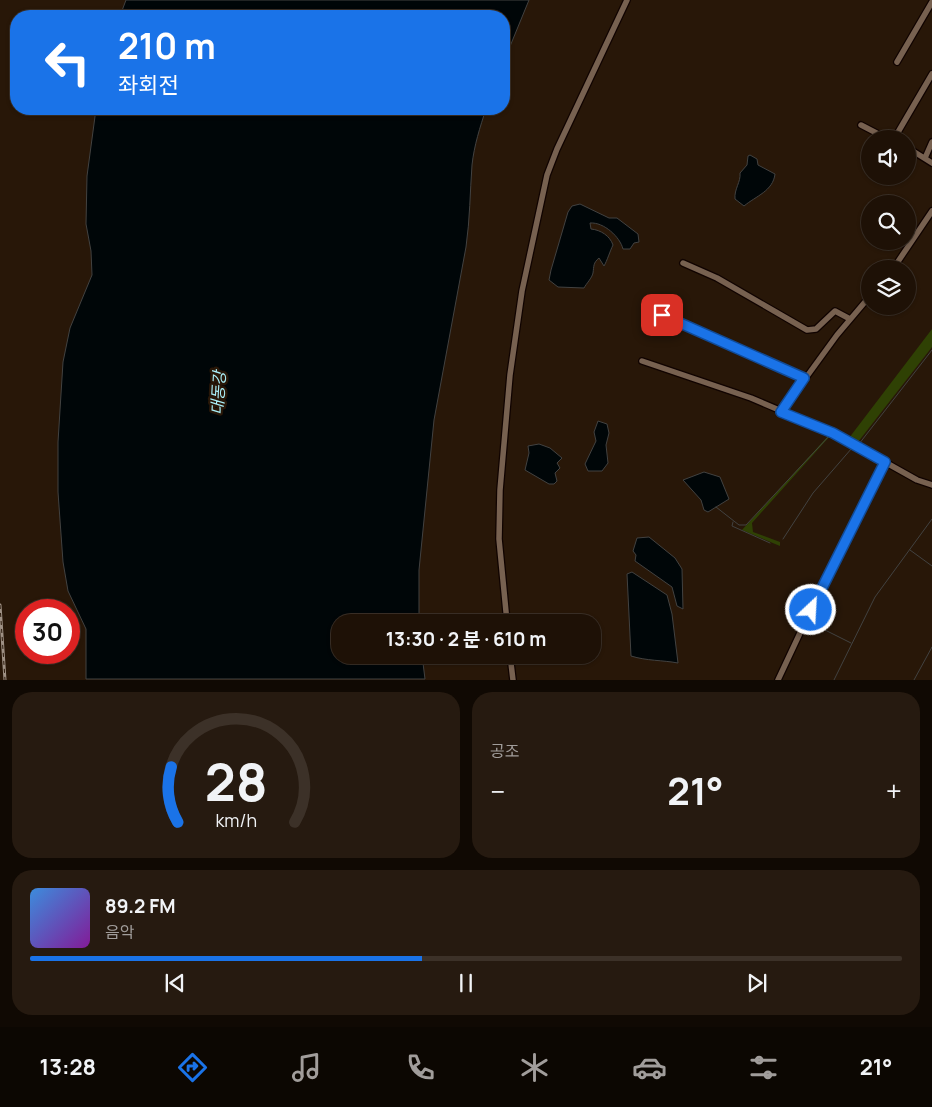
<!DOCTYPE html>
<html lang="ko">
<head>
<meta charset="utf-8">
<style>
  body { margin:0; font-family:Manrope,"Noto Sans KR",sans-serif; background:#261a10; color:#f1f3f6; height:100vh; display:flex; flex-direction:column; font-size:19px; white-space:nowrap }
  * { box-sizing:border-box; margin:0 }
  p { font-size:16px; color:#a19d9b }
  .icon { flex:none; width:28px; height:28px; fill:none; stroke:currentColor; stroke-width:2; stroke-linecap:round; stroke-linejoin:round }
  .map { position:relative; height:680px; overflow:hidden }
  .details { display:flex; flex-direction:column; gap:12px; padding:12px; background:#100903; flex:1 }
  .details>* { flex:none }
  .guide { position:absolute; left:10px; top:10px; width:500px; height:105px; border-radius:20px; box-shadow:0 1px 4px #0004,0 0 0 1px #3c3128; background:#1a73e8; color:#fff; overflow:hidden }
  .buttons { position:absolute; left:861px; top:130px; display:grid; gap:10px }
  .buttons a { display:grid; place-items:center; width:55px; height:55px; border-radius:50%; background:#1e1106; box-shadow:0 1px 4px #0004,0 0 0 1px #3c3128; font-size:25px }
  .speed { position:absolute; left:15px; top:599px; display:flex; gap:10px; font-size:25px; font-weight:700; text-align:center }
  .speed>* { display:grid; place-content:center; width:65px; height:65px; border-radius:50%; background:#1e1106; box-shadow:0 1px 4px #0004,0 0 0 1px #3c3128; line-height:1 }
  .speed .limit { border:8px solid #d22; background:#fff; color:#111 }
  .pin { position:absolute; display:grid; place-items:center; width:42px; height:42px; color:#fff; margin:-21px; border-radius:10px; box-shadow:0 2px 8px #0006 }
  .me { position:absolute; width:55px; margin:-28px; rotate:25deg; stroke-linejoin:round; filter:drop-shadow(0 0 4px #0008) }
  .turn { display:flex; align-items:center; gap:18px; height:105px; padding:0 25px; font-size:22px }
  .turn .icon { width:65px; height:65px; stroke-width:2.5 }
  .turn b { display:block; font-size:35px; line-height:42px }
  .big { font-size:38px; font-weight:700; line-height:1.1 }
  .details .tile { flex:1; display:flex; flex-direction:column; justify-content:center; gap:8px; min-width:0; padding:0 18px; border-radius:20px; background:#261a10 }
  .details .dial { align-items:center; gap:0 }
  .dial svg { height:130px; overflow:visible; fill:none; stroke:#3c3128; stroke-width:7; stroke-linecap:round; text-anchor:middle }
  .dial text { fill:#f1f3f6; stroke:none }
  .song { display:flex; align-items:center; gap:15px }
  .cover { width:60px; height:60px; border-radius:8px; background:linear-gradient(135deg,hsl(210 70% 55%),hsl(290 70% 35%)) }
  .played { height:5px; border-radius:2px; background:linear-gradient(90deg,#1a73e8 45%,#3c3128 45%) }
  .keys { display:flex; justify-content:space-around; direction:ltr }
  .heat { display:flex; justify-content:space-between; align-items:center; font-size:28px; direction:ltr }
  .details .tiles { flex:1; display:grid; gap:12px; grid-template-columns:1fr 1fr }
  .tile:last-child { grid-column:span 2 }
  .trip { position:absolute; left:331px; top:614px; width:270px; height:50px; border-radius:20px; background:#1e1106; box-shadow:0 1px 4px #0004,0 0 0 1px #3c3128; font-weight:700; line-height:50px; text-align:center }
  .menu { display:flex; height:80px; justify-content:space-around; align-items:center; background:#0c0702; color:#a19d9b }
  .menu .icon { width:35px; height:35px }
  .menu .current { color:#1a73e8 }
  .menu b { font-size:22px; color:#f1f3f6 }
  .map>svg:first-child { display:block }
  .green { fill:#2f4104 }
  .water { fill:#000608; stroke:#424241 }
  .lines { fill:none; stroke-linecap:round; stroke-linejoin:round }
  .stream { stroke:#424241; stroke-width:1 }
  .minor-casing { stroke:#100300; stroke-width:8 }
  .minor { stroke:#776150; stroke-width:5.5 }
  .rail-casing { stroke:#9f9185; stroke-width:3 }
  .rail { stroke:#281708; stroke-width:1; stroke-dasharray:4; stroke-linecap:butt }
  .route-casing { stroke:#114b97; stroke-width:12 }
  .route { stroke:#1a73e8; stroke-width:9 }
  .labels { text-anchor:middle; dominant-baseline:central; stroke-width:5; stroke-linejoin:round; paint-order:stroke }
  .water-label { font-size:16px; font-style:italic; fill:#aaeff8; stroke:#281708 }
</style>
</head>
<body>
<div class="map">
<svg width="932" height="680" viewBox="0 0 932 680">
  <rect width="100%" height="100%" fill="#281708"/>
  <!-- green -->
  <path class="green" d="M 932,329 L 932,347 L 858,442 L 849,438 Z
    M 829,435 L 830,436 L 752,523 L 753,532 L 780,542 L 780,546 L 742,530 Z"/>
  <!-- water -->
  <path class="water" d="M 126,0 L 529,0 L 504,61 L 504,16 L 120,16 Z
    M 96,109 L 486,109 C 480,127 474,146 472,165 C 470,192 470,219 466,247 L 434,420 L 419,570 L 419,622 L 340,622 L 340,655 L 422,655 L 425,679 L 86,679 L 86,629 L 68,591 L 63,562 L 58,492 L 58,442 L 63,362 L 70,328 L 92,275 L 91,251 L 86,224 L 87,176 Z
    M 750,155 L 757,159 L 758,165 L 775,174 C 773,191 756,196 744,206 L 735,199 C 734,189 741,182 740,173 L 747,165 L 748,156 Z
    M 580,204 L 609,218 L 617,218 L 638,234 L 639,242 L 634,243 L 630,249 L 623,249 C 620,237 604,222 590,223 L 591,229 C 601,230 610,236 613,245 C 610,251 607,261 604,266 L 599,258 C 593,263 594,266 593,273 C 592,278 586,284 584,288 L 558,287 L 549,280 L 551,270 L 568,212 L 572,206 Z
    M 598,421 L 607,424 L 609,433 L 606,445 L 608,463 L 602,471 L 588,471 L 585,464 L 596,441 L 594,432 Z
    M 539,444 L 550,448 L 562,458 L 557,463 L 560,468 L 555,473 L 557,481 L 554,484 L 549,484 L 525,470 L 529,453 L 528,446 Z
    M 704,472 L 720,477 L 729,499 L 708,512 L 704,510 L 701,500 L 683,480 Z
    M 649,537 L 675,558 L 682,569 L 683,609 L 677,606 L 672,587 L 635,561 L 636,555 L 633,551 L 637,538 Z
    M 632,572 L 667,595 L 672,614 L 678,663 C 662,660 647,661 631,656 L 627,574 Z"/>
  <g class="lines">
    <!-- stream -->
    <path class="stream" d="M 830,435 L 874,462
      M 859,444 L 932,350
      M 849,445 L 883,464
      M 886,466 L 907,477
      M 716,507 L 739,525 L 746,525 L 831,434
      M 733,522 L 732,526 L 770,543
      M 783,539 L 813,493 L 852,448
      M 910,550 L 932,566
      M 811,623 L 851,643
      M 834,680 L 875,597 L 932,519
      M 914,680 L 932,647"/>
    <defs>
      <path id="minor" d="M 897,62 L 932,2
        M 861,125 L 888,139
        M 894,139 L 932,74
        M 908,148 L 932,163
        M 925,158 L 932,142
        M 683,263 L 717,278 L 807,330 L 816,329 L 835,311 L 850,319
        M 893,269 L 932,211
        M 662,315 L 804,378
        M 642,361 L 751,398 L 833,433 L 917,480 L 932,485
        M 781,412 L 837,335 L 870,296
        M 507,622 L 499,539 L 500,490 L 510,375 L 522,291 L 547,175 L 557,149 L 627,0
        M 510,655 L 513,680
        M 778,680 L 830,569 L 885,462"/>
    </defs>
    <!-- minor casing -->
    <use href="#minor" class="minor-casing"/>
    <!-- minor -->
    <use href="#minor" class="minor"/>
    <defs>
      <path id="rail" d="M 0,605 L 5,680"/>
    </defs>
    <!-- rail casing -->
    <use href="#rail" class="rail-casing"/>
    <!-- rail -->
    <use href="#rail" class="rail"/>
  </g>
  <g class="lines">
    <defs>
      <path id="route" d="M 662,315 L 804,378 L 781,412 L 833,433 L 885,462 L 811,610"/>
    </defs>
    <!-- route casing -->
    <use href="#route" class="route-casing"/>
    <!-- route -->
    <use href="#route" class="route"/>
  </g>
  <g class="labels">
    <!-- water labels -->
    <g class="water-label">
      <text transform="translate(218 393) rotate(-87)">대동강</text>
    </g>
  </g>
</svg>
<div class="buttons">
<a><svg class="icon" aria-label="sound" viewBox="0 0 24 24"><path d="M4 9h4l5-4v14l-5-4H4zM17 9q2 3 0 6"/></svg></a>
<a><svg class="icon" aria-label="search" viewBox="0 0 24 24"><circle cx="10" cy="10" r="6"/><path d="M15 15l6 6"/></svg></a>
<a><svg class="icon" aria-label="layers" viewBox="0 0 24 24"><path d="M12 4l9 5-9 5-9-5zM3 14l9 5 9-5"/></svg></a>
</div>
<div class="speed"><div class="limit">30</div></div>
<div class="pin" style="left:662px;top:315px;background:#d93025"><svg class="icon" aria-label="arrive" viewBox="0 0 24 24"><path d="M6 21V4h12l-3 4 3 4H6"/></svg></div>
<svg class="me" style="left:811px;top:610px" viewBox="-20 -20 40 40"><circle r="17" fill="#1a73e8" stroke="#fff" stroke-width="3"/><path d="M0-11L8 9 0 5-8 9z" fill="#fff"/></svg>
<div class="trip">13:30 · 2 분 · 610 m</div>
<div class="guide">
<div class="turn"><svg class="icon" aria-label="left" viewBox="0 0 24 24"><path d="M17 20v-9H6M10 6l-5 5 5 5"/></svg><div><b>210 m</b>좌회전</div></div>
</div>
</div>
<section class="details">
<div class="tiles">
<div class="tile dial"><svg viewBox="0 0 100 80">
<path d="M14 69A42 42 0 1 1 86 69"/>
<path d="M14 69A42 42 0 0 1 10 35" stroke="#1a73e8"/>
<text x="50" y="56" font-size="32" font-weight="700">28</text>
<text x="50" y="72" font-size="11">km/h</text>
</svg></div>
<div class="tile"><p>공조</p>
<div class="heat"><a>−</a><b class="big">21°</b><a>+</a></div>
</div>
<div class="tile">
<div class="song"><i class="cover"></i><div><b>89.2 FM</b><p>음악</p></div></div>
<div class="played"></div>
<div class="keys"><svg class="icon" aria-label="previous" viewBox="0 0 24 24"><path d="M18 5L8 12l10 7zM5 5v14"/></svg><svg class="icon" aria-label="pause" viewBox="0 0 24 24"><path d="M8 5v14M16 5v14"/></svg><svg class="icon" aria-label="next" viewBox="0 0 24 24"><path d="M6 5l10 7-10 7zM19 5v14"/></svg></div>
</div>
</div>
</section>
<nav class="menu">
<b>13:28</b>
<svg class="icon current" aria-label="directions" viewBox="0 0 24 24"><path d="M12 3l9 9-9 9-9-9zM9 14v-3h6M13 9l2 2-2 2"/></svg>
<svg class="icon" aria-label="music" viewBox="0 0 24 24"><path d="M9 18V5l10-2v13"/><circle cx="6" cy="18" r="3"/><circle cx="16" cy="16" r="3"/></svg>
<svg class="icon" aria-label="phone" viewBox="0 0 24 24"><path d="M5 4h4l2 5-3 2q2 4 5 5l2-3 5 2v4C11 20 4 13 5 4z"/></svg>
<svg class="icon" aria-label="climate" viewBox="0 0 24 24"><path d="M12 3v18M4 7l16 10M4 17L20 7"/></svg>
<svg class="icon" aria-label="car" viewBox="0 0 24 24"><path d="M5 17H2v-5l4-1 3-4h7l3 4 3 1v5h-3M9 17h6M6 11h13"/><circle cx="7" cy="17" r="2"/><circle cx="17" cy="17" r="2"/></svg>
<svg class="icon" aria-label="filters" viewBox="0 0 24 24"><path d="M4 7h16M4 17h16"/><circle cx="9" cy="7" r="2"/><circle cx="15" cy="17" r="2"/></svg>
<b>21°</b>
</nav>
</body>
</html>
